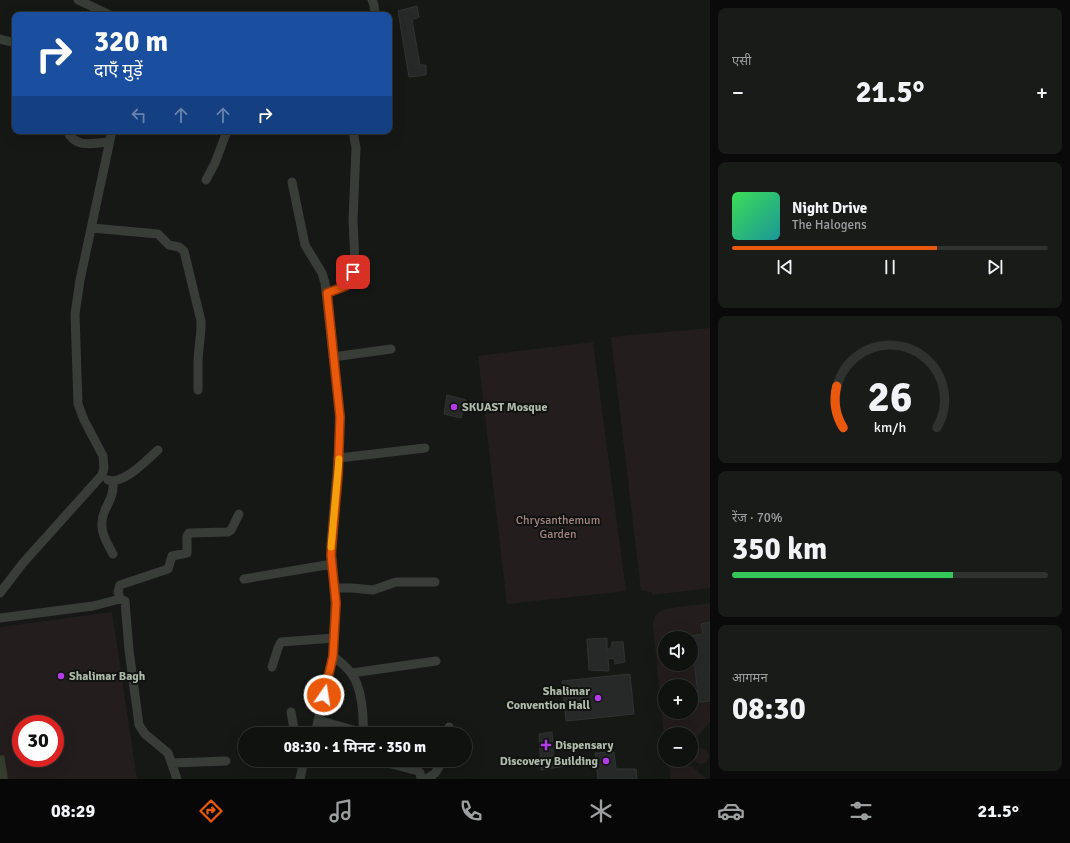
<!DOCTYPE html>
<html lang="hi">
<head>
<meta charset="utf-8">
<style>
  body { margin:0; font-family:Signika,"Noto Sans Devanagari",sans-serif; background:#191b19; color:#f1f3f6; height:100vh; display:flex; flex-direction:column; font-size:15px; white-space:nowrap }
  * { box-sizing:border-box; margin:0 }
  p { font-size:13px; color:#9c9e9f }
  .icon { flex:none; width:22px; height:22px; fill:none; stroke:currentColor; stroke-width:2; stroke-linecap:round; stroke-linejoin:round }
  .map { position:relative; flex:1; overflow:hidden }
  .side { display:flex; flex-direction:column; gap:8px; padding:8px; background:#090a09; width:360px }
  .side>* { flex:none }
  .banner { position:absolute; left:12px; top:12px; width:380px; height:122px; border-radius:8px; box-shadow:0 4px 16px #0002,0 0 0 1px #303230; background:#1a4fa0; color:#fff; overflow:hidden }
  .buttons { position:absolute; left:658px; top:631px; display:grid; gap:8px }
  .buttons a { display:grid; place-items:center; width:40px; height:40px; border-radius:50%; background:#101210; box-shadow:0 4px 16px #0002,0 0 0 1px #303230; font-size:20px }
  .speed { position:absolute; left:12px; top:715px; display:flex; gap:8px; font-size:20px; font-weight:700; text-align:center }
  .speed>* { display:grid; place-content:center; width:52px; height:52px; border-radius:50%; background:#101210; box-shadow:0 4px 16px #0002,0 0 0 1px #303230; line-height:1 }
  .speed .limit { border:6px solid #d22; background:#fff; color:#111 }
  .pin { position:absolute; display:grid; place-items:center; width:34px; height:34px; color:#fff; margin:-17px; border-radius:8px; box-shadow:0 2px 6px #0006 }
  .me { position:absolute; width:44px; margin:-22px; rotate:13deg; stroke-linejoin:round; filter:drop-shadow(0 0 3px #0008) }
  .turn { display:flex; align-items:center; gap:14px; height:84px; padding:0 16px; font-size:18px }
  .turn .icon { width:52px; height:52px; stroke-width:2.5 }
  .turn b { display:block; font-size:28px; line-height:34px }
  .lanes { display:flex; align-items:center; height:38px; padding:0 16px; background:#0003; justify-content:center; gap:20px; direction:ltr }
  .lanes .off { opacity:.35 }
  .big { font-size:30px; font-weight:700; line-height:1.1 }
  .side .card { flex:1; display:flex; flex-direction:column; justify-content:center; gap:6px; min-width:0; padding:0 14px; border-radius:8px; background:#191b19 }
  .side .dial { align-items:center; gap:0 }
  .dial svg { height:104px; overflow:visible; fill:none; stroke:#303230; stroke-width:7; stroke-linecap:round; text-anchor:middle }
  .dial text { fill:#f1f3f6; stroke:none }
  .song { display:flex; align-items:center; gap:12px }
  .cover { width:48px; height:48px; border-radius:6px; background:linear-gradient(135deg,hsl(130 70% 55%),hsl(180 70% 35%)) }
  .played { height:4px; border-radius:2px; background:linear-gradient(90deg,#ea580c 65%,#303230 65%) }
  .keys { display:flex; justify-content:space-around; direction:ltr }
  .heat { display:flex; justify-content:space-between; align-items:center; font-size:22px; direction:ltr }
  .charge { height:6px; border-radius:3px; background:linear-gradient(90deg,#34c759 70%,#303230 0) }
  .trip { position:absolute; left:238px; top:727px; width:234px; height:40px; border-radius:20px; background:#101210; box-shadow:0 4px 16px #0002,0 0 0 1px #303230; font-weight:700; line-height:40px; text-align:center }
  .menu { display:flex; height:64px; justify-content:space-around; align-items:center; background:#060706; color:#9c9e9f }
  .menu .icon { width:28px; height:28px }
  .menu .on { color:#ea580c }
  .menu b { font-size:18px; color:#f1f3f6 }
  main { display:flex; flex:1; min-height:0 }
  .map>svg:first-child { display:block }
  .green { fill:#231e1d; fill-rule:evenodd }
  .water { fill:#353c2d }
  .building { fill:#262927; stroke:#303431 }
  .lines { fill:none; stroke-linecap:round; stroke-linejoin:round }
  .minor { stroke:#383d38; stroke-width:9 }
  .route-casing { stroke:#983908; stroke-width:10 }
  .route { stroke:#ea580c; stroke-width:7 }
  .slow { stroke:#f59e0b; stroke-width:7 }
  .poi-dot { fill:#b33cea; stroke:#111311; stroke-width:1.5 }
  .labels { text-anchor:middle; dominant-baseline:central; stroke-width:4; stroke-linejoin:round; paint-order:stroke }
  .poi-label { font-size:12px; font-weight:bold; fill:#adb8a9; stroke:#111311; text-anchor:start }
  .park-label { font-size:12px; fill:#a28381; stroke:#111311 }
</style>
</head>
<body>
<main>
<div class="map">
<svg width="710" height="779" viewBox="0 0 710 779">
  <rect width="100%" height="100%" fill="#161816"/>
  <!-- green -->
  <path class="green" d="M 710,328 L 710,588 L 653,595 L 651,592 L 641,590 L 611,337 Z
    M 593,342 L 626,591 L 507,604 L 478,356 Z
    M 710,603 L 710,622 L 701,624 L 703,634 L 691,636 L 699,701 L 710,701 L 710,722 L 691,744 L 691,734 L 665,734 L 665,748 L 653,624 C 654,618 656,613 661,611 C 669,607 699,605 710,603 ZM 665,638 L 691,638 L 691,664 L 665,664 ZM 665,686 L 691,686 L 691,712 L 665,712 Z
    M 112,612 L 137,779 L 0,779 L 0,627 ZM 21,724 L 55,724 L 55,758 L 21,758 Z
    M693 756a8 8 0 1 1 16 0a8 8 0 1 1-16 0Z
    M 684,764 L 693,767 L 706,779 L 671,779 L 669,766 Z"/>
  <!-- water -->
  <path class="water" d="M 4,755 L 8,779 L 0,779 L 0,756 Z"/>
  <!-- building -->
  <path class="building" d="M 417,6 L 419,17 L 412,20 L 420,65 L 426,65 L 426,75 L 409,77 L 398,11 Z
    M 447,395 L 466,400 L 461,418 L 444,414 Z
    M 710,622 L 710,701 L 699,702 L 691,636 L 703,634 L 701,624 Z
    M 607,638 L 607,650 L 611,648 L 612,642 L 623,642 L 625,662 L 615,664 L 614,658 L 608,659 L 609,671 L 589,670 L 587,639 Z
    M 630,674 L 634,714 L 566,721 L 562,681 Z
    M 552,732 L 554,759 L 569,757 L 571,765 L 541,770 L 539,734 Z
    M 614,752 L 616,769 L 636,769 L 637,779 L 598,779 L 595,753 Z"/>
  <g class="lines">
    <!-- minor -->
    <path class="minor" d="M 78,0 L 110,15
      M 372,0 L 374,5 L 375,15
      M 0,39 L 15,43
      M 67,131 C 76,149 93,143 109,142
      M 206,180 L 215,163 L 227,131
      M 292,182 L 305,245 L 322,273 L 325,283 L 340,417 L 339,447 L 331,543 L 335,603 L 333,656 L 315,734
      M 92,228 L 158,234 L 169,245 L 179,247 L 184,251 L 201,321 L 201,329 L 198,359 L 198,390
      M 327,293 L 346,286 L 350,279 L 355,264 L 353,220 L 356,148 L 353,131
      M 333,357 L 391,349
      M 339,458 L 425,448
      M 108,480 C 123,485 147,460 158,450
      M 113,481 C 114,492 111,498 106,508 C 97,526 104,538 113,554
      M 244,579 L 332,564
      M 334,588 L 352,588 L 373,590 L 396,582 L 435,582
      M 0,593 L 23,563 L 102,475 L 104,468 L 103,456 L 84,420 L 78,404 L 75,314 L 80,280 L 112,131
      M 120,599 L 118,592 L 120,585 L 168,569 L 172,556 L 187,553 L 187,536 L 189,533 L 228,532 L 231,530 L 239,514
      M 0,618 L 93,606 L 120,599 L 125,601 L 129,650 L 139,725 L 145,734 L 168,753 L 177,779
      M 333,656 C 339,661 346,666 351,673 C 362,687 364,716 363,733
      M 272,667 L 278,648 L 281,642 L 334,638
      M 352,673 L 436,661
      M 291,712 L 295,734
      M 318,720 L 367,734
      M 446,734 L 449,727
      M 381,760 L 384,762 L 418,771 L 420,773 L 421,779
      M 172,763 L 226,761
      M 300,779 L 304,760
      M 425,779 C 435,775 439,771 440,760"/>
  </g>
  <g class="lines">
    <defs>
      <path id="route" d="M 324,695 L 333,656 L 336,603 L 331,555 L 332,543 L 338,475 L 340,417 L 327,293 L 346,286 L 353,272"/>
    </defs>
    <!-- route casing -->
    <use href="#route" class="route-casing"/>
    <!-- route -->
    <use href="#route" class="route"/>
    <!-- slow -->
    <path class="slow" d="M 331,547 L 339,459"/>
  </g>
  <!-- markers -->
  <g class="poi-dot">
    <circle cx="454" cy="407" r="4"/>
    <circle cx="61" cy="676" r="4"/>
    <circle cx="598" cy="698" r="4"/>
    <path d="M544 739h4v4h4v4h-4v4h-4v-4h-4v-4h4z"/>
    <circle cx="606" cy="761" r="4"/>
  </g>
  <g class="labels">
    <!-- poi labels -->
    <g class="poi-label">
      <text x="462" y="407">SKUAST Mosque</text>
      <text x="69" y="676">Shalimar Bagh</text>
      <text x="590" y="691" text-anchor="end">Shalimar<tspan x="590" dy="14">Convention Hall</tspan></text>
      <text x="555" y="745">Dispensary</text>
      <text x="598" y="761" text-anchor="end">Discovery Building</text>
    </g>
    <!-- park labels -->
    <g class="park-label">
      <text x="558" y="520">Chrysanthemum<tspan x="558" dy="14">Garden</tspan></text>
    </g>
  </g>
</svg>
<div class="buttons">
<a><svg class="icon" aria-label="sound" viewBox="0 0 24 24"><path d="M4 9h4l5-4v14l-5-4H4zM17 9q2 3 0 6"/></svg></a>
<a>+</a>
<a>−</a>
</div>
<div class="speed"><div class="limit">30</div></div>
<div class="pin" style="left:353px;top:272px;background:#d93025"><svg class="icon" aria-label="arrive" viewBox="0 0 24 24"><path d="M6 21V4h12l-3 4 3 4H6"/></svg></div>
<svg class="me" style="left:324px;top:695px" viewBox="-20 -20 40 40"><circle r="17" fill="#ea580c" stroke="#fff" stroke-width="3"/><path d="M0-11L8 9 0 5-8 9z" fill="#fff"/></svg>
<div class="trip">08:30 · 1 मिनट · 350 m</div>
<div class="banner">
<div class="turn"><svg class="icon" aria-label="right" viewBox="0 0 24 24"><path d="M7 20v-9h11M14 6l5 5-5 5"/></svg><div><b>320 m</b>दाएँ मुड़ें</div></div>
<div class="lanes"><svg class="icon off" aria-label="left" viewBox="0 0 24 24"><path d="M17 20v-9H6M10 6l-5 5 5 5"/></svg><svg class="icon off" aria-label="ahead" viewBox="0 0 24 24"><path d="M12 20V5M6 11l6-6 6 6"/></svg><svg class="icon off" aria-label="ahead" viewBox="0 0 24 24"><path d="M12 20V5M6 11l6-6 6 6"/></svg><svg class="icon" aria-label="right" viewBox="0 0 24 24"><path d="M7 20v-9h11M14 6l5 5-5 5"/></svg></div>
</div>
</div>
<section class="side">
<div class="card"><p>एसी</p>
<div class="heat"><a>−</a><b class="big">21.5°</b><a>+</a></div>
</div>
<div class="card">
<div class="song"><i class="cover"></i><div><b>Night Drive</b><p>The Halogens</p></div></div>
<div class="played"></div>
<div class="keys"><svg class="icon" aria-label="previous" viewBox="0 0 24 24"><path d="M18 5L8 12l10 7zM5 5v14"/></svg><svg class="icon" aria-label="pause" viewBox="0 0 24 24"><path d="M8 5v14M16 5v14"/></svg><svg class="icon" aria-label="next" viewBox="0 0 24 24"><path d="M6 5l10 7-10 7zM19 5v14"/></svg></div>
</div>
<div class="card dial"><svg viewBox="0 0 100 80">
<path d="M14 69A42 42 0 1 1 86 69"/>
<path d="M14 69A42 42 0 0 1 9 37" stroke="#ea580c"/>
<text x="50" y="56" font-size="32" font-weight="700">26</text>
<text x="50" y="72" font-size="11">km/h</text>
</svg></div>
<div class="card"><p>रेंज · 70%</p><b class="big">350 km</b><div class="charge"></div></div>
<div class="card"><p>आगमन</p><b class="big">08:30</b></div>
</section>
</main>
<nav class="menu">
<b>08:29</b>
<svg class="icon on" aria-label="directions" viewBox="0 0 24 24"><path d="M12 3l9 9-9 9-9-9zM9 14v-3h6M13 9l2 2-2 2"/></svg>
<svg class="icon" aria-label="music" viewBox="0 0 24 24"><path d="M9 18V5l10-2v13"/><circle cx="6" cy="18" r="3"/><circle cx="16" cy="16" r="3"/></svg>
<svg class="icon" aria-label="phone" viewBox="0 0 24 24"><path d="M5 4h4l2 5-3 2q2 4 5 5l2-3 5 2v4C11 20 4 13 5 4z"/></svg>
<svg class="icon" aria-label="climate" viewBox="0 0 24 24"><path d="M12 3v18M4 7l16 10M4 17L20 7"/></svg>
<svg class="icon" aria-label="car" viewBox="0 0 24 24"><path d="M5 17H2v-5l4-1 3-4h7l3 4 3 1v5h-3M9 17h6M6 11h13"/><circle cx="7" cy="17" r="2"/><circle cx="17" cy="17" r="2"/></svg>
<svg class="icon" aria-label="filters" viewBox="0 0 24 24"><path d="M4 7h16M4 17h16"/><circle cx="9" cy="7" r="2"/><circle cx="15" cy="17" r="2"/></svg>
<b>21.5°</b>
</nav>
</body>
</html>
